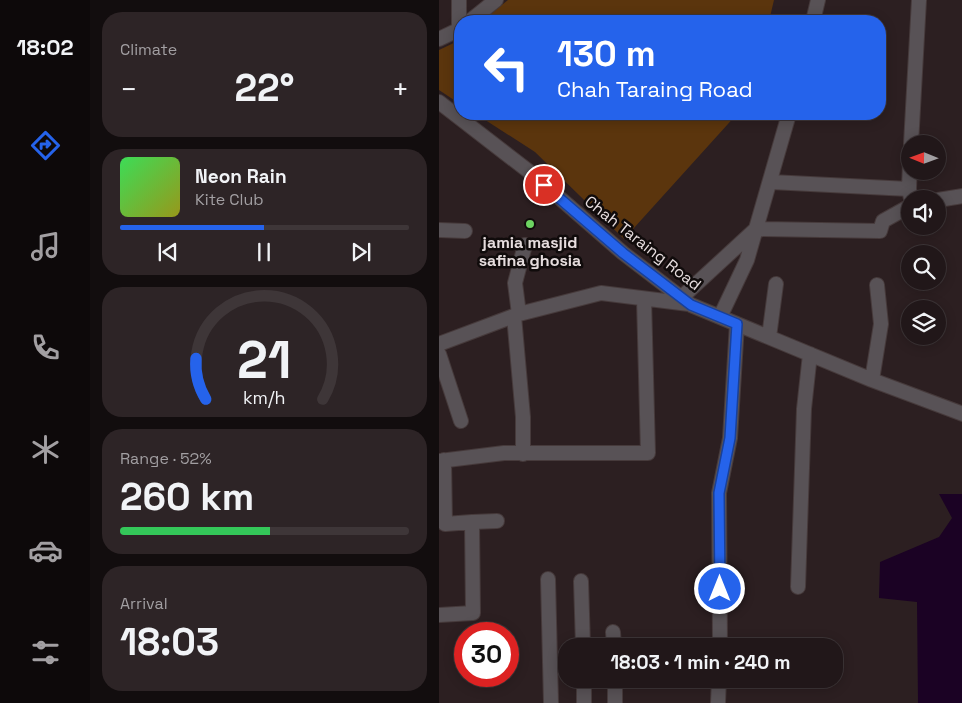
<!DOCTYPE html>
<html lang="en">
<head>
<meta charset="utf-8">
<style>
  body { margin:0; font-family:"Space Grotesk",sans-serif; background:#2d2426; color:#f1f3f6; height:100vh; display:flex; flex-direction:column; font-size:19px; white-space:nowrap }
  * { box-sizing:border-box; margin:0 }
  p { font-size:16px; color:#a29fa2 }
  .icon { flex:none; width:28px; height:28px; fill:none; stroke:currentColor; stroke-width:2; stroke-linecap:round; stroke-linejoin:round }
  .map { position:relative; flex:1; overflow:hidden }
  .drawer { display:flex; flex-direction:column; gap:12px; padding:12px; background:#120d0e; width:349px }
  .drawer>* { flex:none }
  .hud { position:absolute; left:15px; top:15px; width:432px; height:105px; border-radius:20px; box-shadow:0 2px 12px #0003,0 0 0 1px #3e3638; background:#2563eb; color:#fff; overflow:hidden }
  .needle { width:32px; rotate:271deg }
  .tools { position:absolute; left:462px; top:135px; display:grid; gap:10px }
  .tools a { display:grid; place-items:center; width:45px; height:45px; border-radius:50%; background:#211719; box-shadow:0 2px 12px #0003,0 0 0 1px #3e3638; font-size:25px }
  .speed { position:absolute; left:15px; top:622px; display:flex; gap:10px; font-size:25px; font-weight:700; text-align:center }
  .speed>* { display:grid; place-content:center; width:65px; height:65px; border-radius:50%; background:#211719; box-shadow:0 2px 12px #0003,0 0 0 1px #3e3638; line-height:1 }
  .speed .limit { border:8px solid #d22; background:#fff; color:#111 }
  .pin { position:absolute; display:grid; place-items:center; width:42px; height:42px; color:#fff; margin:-21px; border:2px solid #fff; border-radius:50%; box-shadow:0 1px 5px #0007 }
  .me { position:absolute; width:55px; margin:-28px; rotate:0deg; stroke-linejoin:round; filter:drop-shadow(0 0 4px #0008) }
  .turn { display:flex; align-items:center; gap:18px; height:105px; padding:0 20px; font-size:22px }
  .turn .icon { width:65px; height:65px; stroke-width:2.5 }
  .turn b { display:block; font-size:35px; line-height:42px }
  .big { font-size:38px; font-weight:600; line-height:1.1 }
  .drawer .card { flex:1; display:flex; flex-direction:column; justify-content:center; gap:8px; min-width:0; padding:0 18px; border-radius:20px; background:#2d2426 }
  .drawer .dial { align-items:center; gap:0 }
  .dial svg { height:130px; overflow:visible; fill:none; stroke:#3e3638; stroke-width:7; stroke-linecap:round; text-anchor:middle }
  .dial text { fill:#f1f3f6; stroke:none }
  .song { display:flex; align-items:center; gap:15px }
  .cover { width:60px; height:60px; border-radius:8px; background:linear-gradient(135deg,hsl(130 70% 55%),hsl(60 70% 35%)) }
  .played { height:5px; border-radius:2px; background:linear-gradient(90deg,#2563eb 50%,#3e3638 50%) }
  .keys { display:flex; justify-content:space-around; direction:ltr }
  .heat { display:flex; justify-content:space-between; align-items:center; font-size:28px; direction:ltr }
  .charge { height:8px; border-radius:4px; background:linear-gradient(90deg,#34c759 52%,#3e3638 0) }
  .trip { position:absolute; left:119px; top:638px; width:285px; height:50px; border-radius:20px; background:#211719; box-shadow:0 2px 12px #0003,0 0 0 1px #3e3638; font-weight:600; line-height:50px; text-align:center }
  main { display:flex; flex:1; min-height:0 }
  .dock { display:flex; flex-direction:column; width:90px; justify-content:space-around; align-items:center; background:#0d090a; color:#a29fa2 }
  .dock .icon { width:35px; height:35px }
  .dock .on { color:#2563eb }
  .dock b { font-size:22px; color:#f1f3f6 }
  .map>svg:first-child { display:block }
  .green { fill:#5b350d }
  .water { fill:#1b0224 }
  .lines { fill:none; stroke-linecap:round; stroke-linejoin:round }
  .minor-casing { stroke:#463a3b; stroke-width:16 }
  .minor { stroke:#585256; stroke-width:14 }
  .route-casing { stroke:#184099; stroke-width:12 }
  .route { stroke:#2563eb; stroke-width:9 }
  .poi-dot { fill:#6dd361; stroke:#100b0b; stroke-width:2 }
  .labels { text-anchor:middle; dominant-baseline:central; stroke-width:5; stroke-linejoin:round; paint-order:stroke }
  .poi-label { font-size:16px; font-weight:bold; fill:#e6ddde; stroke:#100b0b }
  .street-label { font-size:16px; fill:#e6ddde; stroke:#100b0b }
</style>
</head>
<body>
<main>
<nav class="dock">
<b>18:02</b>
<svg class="icon on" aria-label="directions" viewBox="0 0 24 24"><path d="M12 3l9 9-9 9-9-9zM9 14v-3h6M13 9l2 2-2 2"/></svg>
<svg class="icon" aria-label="music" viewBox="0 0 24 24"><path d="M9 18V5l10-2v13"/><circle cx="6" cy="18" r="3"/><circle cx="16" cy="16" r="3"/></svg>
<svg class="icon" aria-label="phone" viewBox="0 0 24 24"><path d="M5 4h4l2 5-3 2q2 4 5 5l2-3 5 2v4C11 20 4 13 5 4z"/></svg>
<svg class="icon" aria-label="climate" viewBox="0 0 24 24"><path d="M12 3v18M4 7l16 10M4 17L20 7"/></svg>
<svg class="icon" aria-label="car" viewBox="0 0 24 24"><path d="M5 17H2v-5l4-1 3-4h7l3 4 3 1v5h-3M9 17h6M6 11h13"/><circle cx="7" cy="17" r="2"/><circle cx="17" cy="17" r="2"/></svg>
<svg class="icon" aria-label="filters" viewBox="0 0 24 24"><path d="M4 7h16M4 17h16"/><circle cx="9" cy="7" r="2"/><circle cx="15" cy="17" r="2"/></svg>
</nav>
<section class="drawer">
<div class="card"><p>Climate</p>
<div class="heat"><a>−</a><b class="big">22°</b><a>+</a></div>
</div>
<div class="card">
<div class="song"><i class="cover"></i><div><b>Neon Rain</b><p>Kite Club</p></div></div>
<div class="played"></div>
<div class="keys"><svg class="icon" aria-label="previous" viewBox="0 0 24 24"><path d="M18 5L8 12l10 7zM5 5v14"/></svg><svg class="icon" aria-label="pause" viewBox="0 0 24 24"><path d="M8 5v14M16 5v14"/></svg><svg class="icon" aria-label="next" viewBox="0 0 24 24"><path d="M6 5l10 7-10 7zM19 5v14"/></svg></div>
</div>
<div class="card dial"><svg viewBox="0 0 100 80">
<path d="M14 69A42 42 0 1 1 86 69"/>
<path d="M14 69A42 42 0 0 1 8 44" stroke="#2563eb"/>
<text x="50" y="56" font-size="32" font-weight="700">21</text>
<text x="50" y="72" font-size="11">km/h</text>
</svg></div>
<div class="card"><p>Range · 52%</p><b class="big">260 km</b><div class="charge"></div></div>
<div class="card"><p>Arrival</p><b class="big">18:03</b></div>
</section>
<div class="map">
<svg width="524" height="703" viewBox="0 0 524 703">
  <rect width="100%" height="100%" fill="#2c1f21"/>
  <!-- green -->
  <path class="green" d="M 69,0 L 335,0 L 330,21 L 43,21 Z
    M 21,40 L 21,104 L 0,90 L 0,50 Z
    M 37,114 L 298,114 L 185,239 L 96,152 Z"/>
  <!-- water -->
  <path class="water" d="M 500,494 L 523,494 L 523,703 L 479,703 L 478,602 L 440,598 L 441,562 L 500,537 L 513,518 Z"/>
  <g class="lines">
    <defs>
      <path id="minor" d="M 31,21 L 57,0
        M 374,21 L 379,0
        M 20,30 L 20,0
        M 0,39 L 21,29
        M 0,102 L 92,173 L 184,253 L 252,305 L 433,380 L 524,414
        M 472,144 L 480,0
        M 332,182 L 470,189 L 472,199
        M 470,189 L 471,163
        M 499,200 L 524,196
        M 0,230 L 26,231
        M 243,297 L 317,229 L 441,231 L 444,221 L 471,206
        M 80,314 L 76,283 L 86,245
        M 75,316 L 84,417 L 84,454
        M 281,317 L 308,260 L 350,114
        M 330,337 L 337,284
        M 0,344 L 80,314 L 162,293 L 250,304
        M 0,354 L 22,421
        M 433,380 L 442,324 L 438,285
        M 0,461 L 65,453 L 209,453 L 205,299
        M 33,522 L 58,521
        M 109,579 L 112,703
        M 142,581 L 144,646
        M 359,587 L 365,409 L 371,354
        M 0,615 L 34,613 L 33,522 L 6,524 L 5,460
        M 174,632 L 175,646
        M 281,646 L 280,493 L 291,438 L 298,324
        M 145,679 L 145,703
        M 176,679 L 176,703
        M 279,703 L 280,679"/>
    </defs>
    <!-- minor casing -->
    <use href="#minor" class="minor-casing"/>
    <!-- minor -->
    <use href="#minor" class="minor"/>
  </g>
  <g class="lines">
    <defs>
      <path id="route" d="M 105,185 L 184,253 L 252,305 L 298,324 L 291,438 L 280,493 L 281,589"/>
    </defs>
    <!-- route casing -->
    <use href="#route" class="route-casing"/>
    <!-- route -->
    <use href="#route" class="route"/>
  </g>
  <!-- markers -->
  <circle class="poi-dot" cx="91" cy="224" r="5"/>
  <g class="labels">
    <!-- poi labels -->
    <g class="poi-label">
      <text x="91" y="242">jamia masjid<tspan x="91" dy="18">safina ghosia</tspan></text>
    </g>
    <!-- street labels -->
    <g class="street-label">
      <text transform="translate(204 243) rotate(38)">Chah Taraing Road</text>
    </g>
  </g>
</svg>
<div class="tools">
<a><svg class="needle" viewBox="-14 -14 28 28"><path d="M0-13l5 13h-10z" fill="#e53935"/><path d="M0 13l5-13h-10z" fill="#a29fa2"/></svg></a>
<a><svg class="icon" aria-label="sound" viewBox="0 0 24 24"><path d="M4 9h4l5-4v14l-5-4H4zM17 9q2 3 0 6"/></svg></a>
<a><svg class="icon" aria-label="search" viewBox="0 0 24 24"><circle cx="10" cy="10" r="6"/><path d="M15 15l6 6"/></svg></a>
<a><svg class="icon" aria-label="layers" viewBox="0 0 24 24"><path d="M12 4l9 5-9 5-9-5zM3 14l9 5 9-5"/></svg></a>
</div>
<div class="speed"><div class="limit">30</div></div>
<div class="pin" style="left:105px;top:185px;background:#d93025"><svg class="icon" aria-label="arrive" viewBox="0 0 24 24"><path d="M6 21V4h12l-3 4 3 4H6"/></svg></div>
<svg class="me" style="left:281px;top:589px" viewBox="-20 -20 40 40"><circle r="17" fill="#2563eb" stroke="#fff" stroke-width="3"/><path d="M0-11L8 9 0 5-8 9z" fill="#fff"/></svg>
<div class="trip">18:03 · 1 min · 240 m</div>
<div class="hud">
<div class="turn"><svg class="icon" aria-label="left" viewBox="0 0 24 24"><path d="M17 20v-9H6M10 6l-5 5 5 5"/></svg><div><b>130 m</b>Chah Taraing Road</div></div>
</div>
</div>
</main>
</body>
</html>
